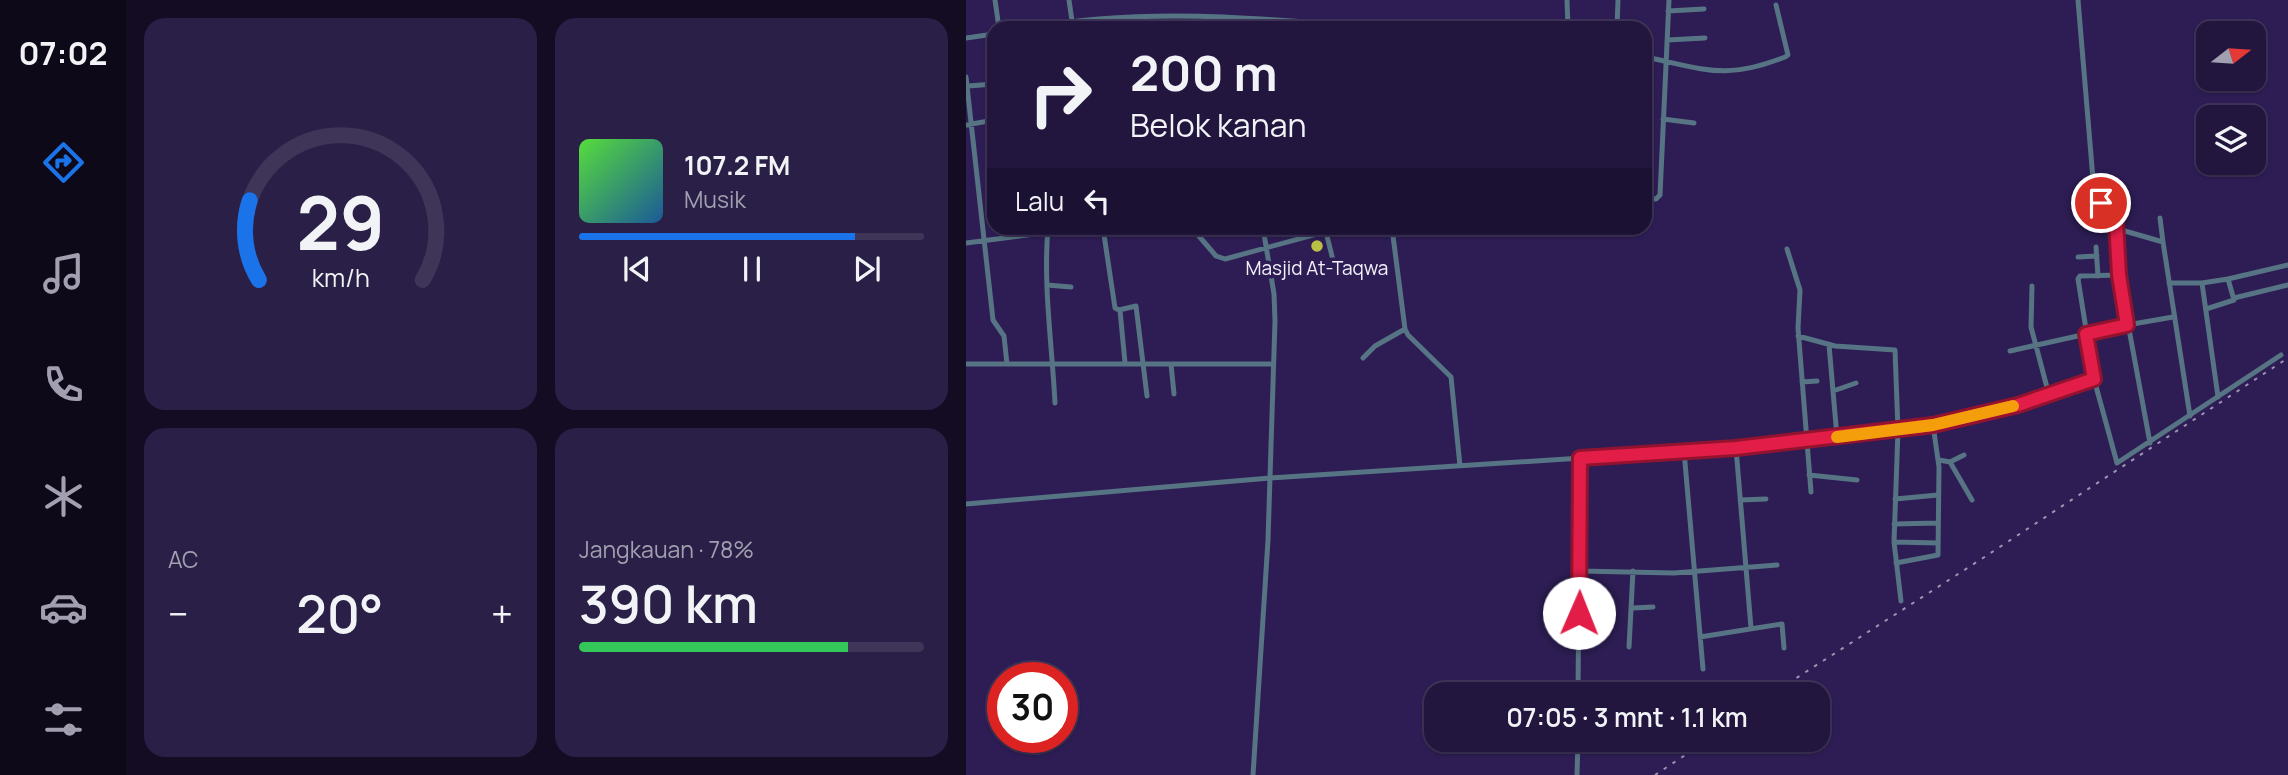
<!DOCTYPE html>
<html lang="id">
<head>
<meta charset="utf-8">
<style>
  body { margin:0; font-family:Manrope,sans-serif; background:#2a1f46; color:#f1f3f6; height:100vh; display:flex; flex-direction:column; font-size:26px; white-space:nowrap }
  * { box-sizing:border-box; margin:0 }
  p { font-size:23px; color:#a29fb0 }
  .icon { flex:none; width:38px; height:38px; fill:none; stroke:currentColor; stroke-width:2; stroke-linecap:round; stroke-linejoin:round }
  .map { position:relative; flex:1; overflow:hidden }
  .details { display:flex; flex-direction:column; gap:18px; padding:18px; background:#130c23; width:840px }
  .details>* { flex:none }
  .banner { position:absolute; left:21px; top:21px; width:665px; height:214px; border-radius:21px; box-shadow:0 2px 5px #0004,0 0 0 2px #3f3559; background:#22163f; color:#f1f3f6; overflow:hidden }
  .needle { width:46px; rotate:73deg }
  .tools { position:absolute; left:1230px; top:21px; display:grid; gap:14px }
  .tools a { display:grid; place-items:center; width:70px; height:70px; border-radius:14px; background:#22163f; box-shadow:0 2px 5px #0004,0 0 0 2px #3f3559; font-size:35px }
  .speed { position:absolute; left:21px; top:662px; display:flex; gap:14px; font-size:35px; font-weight:700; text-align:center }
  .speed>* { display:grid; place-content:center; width:91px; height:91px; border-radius:50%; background:#22163f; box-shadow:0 2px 5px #0004,0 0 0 2px #3f3559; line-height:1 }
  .speed .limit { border:10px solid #d22; background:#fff; color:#111 }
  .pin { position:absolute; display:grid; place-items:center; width:60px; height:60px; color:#fff; margin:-30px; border:4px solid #fff; border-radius:50%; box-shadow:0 2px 7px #0007 }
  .me { position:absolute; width:77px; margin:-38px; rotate:1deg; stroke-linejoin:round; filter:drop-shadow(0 0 5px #0008) }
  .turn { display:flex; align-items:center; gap:24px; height:147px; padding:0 28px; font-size:32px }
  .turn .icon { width:91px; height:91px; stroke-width:2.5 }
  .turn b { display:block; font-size:49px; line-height:60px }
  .then { display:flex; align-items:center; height:66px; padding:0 28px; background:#0003; gap:14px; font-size:26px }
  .big { font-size:52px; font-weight:600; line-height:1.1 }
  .details .card { flex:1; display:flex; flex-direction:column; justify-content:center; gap:10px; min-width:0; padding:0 24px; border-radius:21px; background:#2a1f46 }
  .details .dial { align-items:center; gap:0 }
  .dial svg { height:182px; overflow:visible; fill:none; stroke:#3f3559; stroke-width:7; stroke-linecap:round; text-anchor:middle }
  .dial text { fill:#f1f3f6; stroke:none }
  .song { display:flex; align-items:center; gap:21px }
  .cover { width:84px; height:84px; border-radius:10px; background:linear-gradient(135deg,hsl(110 70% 55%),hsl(210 70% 35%)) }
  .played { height:7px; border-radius:4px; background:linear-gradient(90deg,#1a73e8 80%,#3f3559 80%) }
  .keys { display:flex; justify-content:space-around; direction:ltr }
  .heat { display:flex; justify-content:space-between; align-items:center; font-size:38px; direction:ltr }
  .charge { height:10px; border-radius:5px; background:linear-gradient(90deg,#34c759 78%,#3f3559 0) }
  .details .tiles { flex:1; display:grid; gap:18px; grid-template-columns:repeat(2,1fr) }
  .trip { position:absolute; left:458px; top:682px; width:406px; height:70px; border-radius:21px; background:#22163f; box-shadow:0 2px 5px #0004,0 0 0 2px #3f3559; font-weight:600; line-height:70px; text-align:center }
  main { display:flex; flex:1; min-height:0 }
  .menu { display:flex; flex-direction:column; width:126px; justify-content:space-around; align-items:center; background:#0e0919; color:#a29fb0 }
  .menu .icon { width:49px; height:49px }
  .menu .current { color:#1a73e8 }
  .menu b { font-size:32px; color:#f1f3f6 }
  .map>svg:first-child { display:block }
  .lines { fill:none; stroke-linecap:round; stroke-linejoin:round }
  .minor { stroke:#567484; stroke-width:5 }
  .rail { stroke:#9c94b1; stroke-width:2; stroke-dasharray:3.5 7; stroke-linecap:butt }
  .route-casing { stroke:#92132f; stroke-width:18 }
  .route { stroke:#e11d48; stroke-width:12 }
  .slow { stroke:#f59e0b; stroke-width:12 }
  .poi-dot { fill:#bac045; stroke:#2d1d54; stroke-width:2.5 }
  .labels { text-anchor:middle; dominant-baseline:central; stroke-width:7; stroke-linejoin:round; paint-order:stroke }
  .poi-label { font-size:19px; fill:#f3f2fa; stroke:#2d1d54 }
</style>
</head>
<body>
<main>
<nav class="menu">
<b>07:02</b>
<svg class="icon current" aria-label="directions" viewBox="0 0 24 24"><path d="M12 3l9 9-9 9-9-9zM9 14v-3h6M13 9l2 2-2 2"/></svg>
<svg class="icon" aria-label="music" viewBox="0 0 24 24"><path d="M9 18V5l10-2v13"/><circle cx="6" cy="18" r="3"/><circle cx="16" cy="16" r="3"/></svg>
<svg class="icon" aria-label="phone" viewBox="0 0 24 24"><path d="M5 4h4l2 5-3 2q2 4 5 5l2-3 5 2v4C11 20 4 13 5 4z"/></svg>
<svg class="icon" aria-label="climate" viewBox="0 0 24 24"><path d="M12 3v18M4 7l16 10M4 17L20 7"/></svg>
<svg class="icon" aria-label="car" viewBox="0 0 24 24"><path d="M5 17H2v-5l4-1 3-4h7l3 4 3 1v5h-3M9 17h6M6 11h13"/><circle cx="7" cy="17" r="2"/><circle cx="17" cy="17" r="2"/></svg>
<svg class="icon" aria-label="filters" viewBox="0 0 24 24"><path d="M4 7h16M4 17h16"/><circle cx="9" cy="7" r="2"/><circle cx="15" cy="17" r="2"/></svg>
</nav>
<section class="details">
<div class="tiles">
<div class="card dial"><svg viewBox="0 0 100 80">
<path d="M14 69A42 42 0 1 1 86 69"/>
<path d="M14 69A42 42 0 0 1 10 34" stroke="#1a73e8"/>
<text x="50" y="56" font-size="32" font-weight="700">29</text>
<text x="50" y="72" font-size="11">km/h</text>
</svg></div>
<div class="card">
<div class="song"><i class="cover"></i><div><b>107.2 FM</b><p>Musik</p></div></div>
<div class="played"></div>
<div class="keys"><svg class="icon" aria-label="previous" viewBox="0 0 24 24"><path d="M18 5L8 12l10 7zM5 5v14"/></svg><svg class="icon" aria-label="pause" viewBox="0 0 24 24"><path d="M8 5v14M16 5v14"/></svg><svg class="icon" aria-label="next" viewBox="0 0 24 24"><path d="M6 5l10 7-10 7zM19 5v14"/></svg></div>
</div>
<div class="card"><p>AC</p>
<div class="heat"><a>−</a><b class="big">20°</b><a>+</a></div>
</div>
<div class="card"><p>Jangkauan · 78%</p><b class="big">390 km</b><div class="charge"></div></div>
</div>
</section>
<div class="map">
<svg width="1322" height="775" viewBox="0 0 1322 775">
  <rect width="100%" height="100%" fill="#2d1d54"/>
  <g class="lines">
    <!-- minor -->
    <path class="minor" d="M 29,0 L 33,28
      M 103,0 L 107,28
      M 601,0 L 602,28
      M 1112,0 L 1128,191 C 1134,206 1148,212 1152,229 L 1197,242 L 1224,416
      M 702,11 L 738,9
      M 166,17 L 167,28
      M 63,28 C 178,7 296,18 411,28
      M 651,28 L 652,0
      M 0,38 L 28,34
      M 701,40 L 739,38
      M 679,57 C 740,69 758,81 819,57 L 822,55 L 810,5
      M 0,77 L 27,320 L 38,336 L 41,364
      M 2,86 L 28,84
      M 697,119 L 728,123
      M 0,125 L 28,120
      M 679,199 L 690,199 L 694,195 L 703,0
      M 1194,218 L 1197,242
      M 82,228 C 77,286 86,344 89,403
      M 137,228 L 149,308 L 153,310 L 170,306 L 181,396
      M 226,228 L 250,256 L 259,259 L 373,228
      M 359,228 L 367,260
      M 1152,229 L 1153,275 L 1184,443
      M 0,243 L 114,228
      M 1130,247 L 1132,276
      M 821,249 L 834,290 L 832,328 L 845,492
      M 1112,257 L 1131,256
      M 1153,275 L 1114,276 L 1112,279 L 1128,379 L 1151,463 L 1315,355
      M 1203,283 L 1236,283
      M 81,285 L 105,287
      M 1066,286 L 1065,327 L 1083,395
      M 1268,298 L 1322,285
      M 1240,309 L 1268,300 L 1262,279
      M 154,310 L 159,363
      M 439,329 L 442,335 L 485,377 L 494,466
      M 832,336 L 869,346 L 929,350 L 932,430 L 928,542 L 935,601
      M 863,345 L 871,437
      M 1044,351 L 1161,325 L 1207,317
      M 397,358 L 409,346 L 439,329 L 426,228
      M 0,364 L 306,364
      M 205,364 L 208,394
      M 836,382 L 851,381
      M 867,391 L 890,383
      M 1252,397 L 1236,283 L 1262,279 L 1322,265
      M 770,448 L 785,628
      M 718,451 L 737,669
      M 973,460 L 984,462 L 1006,500
      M 984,462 L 998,455
      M 843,475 L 891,480
      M 929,499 L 972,495
      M 774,500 L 800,499
      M 0,504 L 304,478 L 770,448 C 835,440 903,438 968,425 C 1023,414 1075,397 1128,379
      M 928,524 L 971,523
      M 928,542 L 972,543
      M 930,563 L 972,555 L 973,467 L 967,425
      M 614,571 L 708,573 L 811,565
      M 667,608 L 687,607
      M 734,637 L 816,624 L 818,648
      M 663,647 L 667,571
      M 612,695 L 614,458
      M 287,775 L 302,540 L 309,321 L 308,294 L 297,228
      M 611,775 L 612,740"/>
    <!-- rail -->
    <path class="rail" d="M 804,695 L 1017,558 L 1322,358
      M 689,775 L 742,740"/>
  </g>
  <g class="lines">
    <defs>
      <path id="route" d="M 613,613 L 614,458 L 770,448 L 967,425 L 1052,405 L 1128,379 L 1120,334 L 1161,325 L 1153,275 L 1150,221 L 1135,203"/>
    </defs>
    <!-- route casing -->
    <use href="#route" class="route-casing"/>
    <!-- route -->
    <use href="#route" class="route"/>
    <!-- slow -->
    <path class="slow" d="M 871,437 L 967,425 L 1047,406"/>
  </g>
  <!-- markers -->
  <circle class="poi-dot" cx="351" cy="246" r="7"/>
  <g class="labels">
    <!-- poi labels -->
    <g class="poi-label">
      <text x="351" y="268">Masjid At-Taqwa</text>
    </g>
  </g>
</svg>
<div class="tools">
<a><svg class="needle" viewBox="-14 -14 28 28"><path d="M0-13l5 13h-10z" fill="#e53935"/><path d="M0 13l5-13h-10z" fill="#a29fb0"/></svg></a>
<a><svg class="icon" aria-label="layers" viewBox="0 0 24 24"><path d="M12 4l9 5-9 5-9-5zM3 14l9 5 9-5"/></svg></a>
</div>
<div class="speed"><div class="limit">30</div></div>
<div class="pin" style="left:1135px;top:203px;background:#d93025"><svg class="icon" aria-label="arrive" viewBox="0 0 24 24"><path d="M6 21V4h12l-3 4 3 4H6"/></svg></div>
<svg class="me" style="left:613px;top:613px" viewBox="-20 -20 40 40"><circle r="19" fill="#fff"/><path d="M0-13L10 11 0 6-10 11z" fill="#e11d48"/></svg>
<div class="trip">07:05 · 3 mnt · 1.1 km</div>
<div class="banner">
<div class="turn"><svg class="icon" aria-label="right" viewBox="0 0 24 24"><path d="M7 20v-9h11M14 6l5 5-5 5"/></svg><div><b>200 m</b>Belok kanan</div></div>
<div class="then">Lalu<svg class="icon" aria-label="left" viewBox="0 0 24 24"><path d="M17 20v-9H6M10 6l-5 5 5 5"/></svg></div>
</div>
</div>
</main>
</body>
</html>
